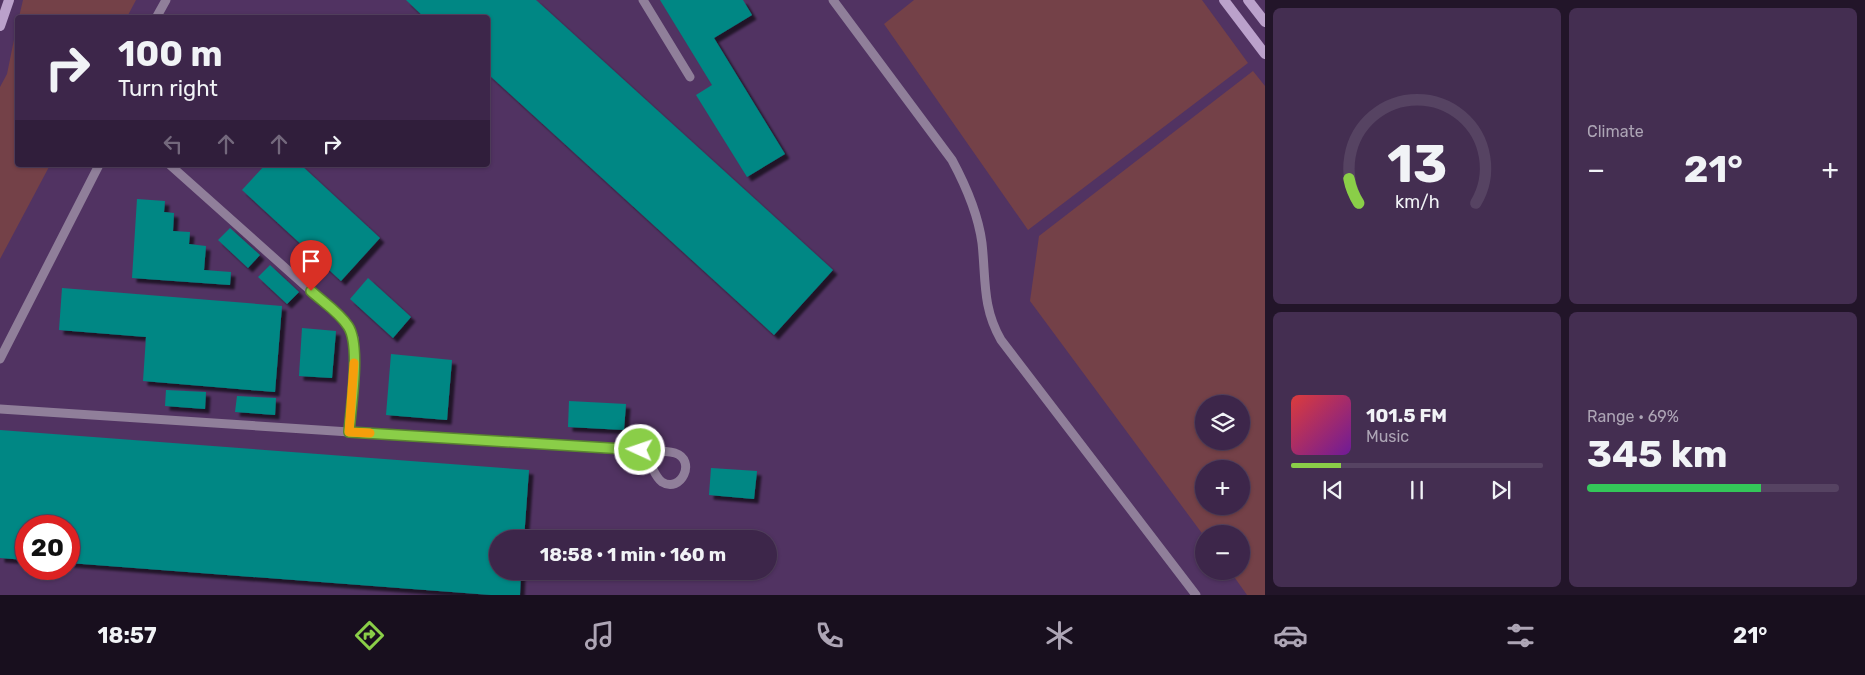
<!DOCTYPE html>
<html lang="en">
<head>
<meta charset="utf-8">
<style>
  body { margin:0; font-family:Rubik,sans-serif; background:#442e51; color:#f1f3f6; height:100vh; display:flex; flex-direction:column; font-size:19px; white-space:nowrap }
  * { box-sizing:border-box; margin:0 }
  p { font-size:16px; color:#ada5b5 }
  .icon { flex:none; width:28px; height:28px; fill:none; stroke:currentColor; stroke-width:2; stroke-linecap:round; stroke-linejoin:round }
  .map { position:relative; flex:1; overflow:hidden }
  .panel { display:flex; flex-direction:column; gap:8px; padding:8px; background:#221529; width:600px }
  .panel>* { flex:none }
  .banner { position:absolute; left:15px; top:15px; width:475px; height:152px; border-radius:5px; box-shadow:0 1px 4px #0004,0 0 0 1px #564362; background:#3d264a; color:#f1f3f6; overflow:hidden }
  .tools { position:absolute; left:1195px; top:395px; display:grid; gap:10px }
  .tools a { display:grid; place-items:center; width:55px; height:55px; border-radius:50%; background:#3d264a; box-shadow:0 1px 4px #0004,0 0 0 1px #564362; font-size:25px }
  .speed { position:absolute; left:15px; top:515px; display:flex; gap:10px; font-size:25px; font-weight:700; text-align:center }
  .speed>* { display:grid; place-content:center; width:65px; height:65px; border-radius:50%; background:#3d264a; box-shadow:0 1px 4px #0004,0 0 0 1px #564362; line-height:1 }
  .speed .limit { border:8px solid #d22; background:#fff; color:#111 }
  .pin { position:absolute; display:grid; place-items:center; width:42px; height:42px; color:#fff; margin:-51px -21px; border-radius:50% 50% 50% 0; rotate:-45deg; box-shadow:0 0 5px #0007 }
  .pin .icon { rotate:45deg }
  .me { position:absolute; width:55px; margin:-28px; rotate:273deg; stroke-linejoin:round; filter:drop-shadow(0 0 4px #0008) }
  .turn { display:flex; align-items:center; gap:18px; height:105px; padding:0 20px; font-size:22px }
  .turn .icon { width:65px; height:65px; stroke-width:2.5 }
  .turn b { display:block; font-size:35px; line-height:42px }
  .lanes { display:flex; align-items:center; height:48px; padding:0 20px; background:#0003; justify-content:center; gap:25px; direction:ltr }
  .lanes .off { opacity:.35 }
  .big { font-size:38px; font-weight:700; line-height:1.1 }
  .panel .card { flex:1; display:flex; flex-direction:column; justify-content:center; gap:8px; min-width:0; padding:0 18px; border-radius:8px; background:#442e51 }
  .panel .dial { align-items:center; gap:0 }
  .dial svg { height:130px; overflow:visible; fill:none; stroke:#564362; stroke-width:7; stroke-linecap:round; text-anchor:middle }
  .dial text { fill:#f1f3f6; stroke:none }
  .song { display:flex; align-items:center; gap:15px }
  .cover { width:60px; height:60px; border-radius:8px; background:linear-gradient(135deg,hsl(0 70% 55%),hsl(280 70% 35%)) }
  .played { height:5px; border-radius:2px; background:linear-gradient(90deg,#8ace48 20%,#564362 20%) }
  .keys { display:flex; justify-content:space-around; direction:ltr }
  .heat { display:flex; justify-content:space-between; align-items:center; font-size:28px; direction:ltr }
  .charge { height:8px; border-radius:4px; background:linear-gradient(90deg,#34c759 69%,#564362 0) }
  .panel .tiles { flex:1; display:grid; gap:8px; grid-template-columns:repeat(2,1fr) }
  .trip { position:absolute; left:489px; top:530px; width:288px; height:50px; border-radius:25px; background:#3d264a; box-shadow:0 1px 4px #0004,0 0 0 1px #564362; font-weight:700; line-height:50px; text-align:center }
  .tab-bar { display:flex; height:80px; justify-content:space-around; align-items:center; background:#180f1e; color:#ada5b5 }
  .tab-bar .icon { width:35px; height:35px }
  .tab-bar .active { color:#8ace48 }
  .tab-bar b { font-size:22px; color:#f1f3f6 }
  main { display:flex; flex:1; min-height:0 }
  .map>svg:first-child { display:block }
  .green { fill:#744148; fill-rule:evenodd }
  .building { fill:#048784; filter:url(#shadow) }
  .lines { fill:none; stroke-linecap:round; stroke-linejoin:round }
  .service { stroke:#907f9a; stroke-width:9 }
  .secondary { stroke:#bba1cb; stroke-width:10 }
  .route-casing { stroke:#5a862f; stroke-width:12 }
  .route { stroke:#8ace48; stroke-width:9 }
  .slow { stroke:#f59e0b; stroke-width:9 }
</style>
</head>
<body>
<main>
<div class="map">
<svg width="1265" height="595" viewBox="0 0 1265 595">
  <defs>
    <filter id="shadow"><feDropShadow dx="4.5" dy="4.5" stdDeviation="1" flood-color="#0009"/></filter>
  </defs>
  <rect width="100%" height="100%" fill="#513362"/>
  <!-- green -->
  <path class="green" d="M 23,0 L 136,0 L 127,17 L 19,17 Z
    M 914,0 L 1202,0 L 1248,63 L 1028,230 L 884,24 Z
    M 17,25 L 18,165 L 50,165 L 0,259 L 0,87 L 7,74 Z
    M 1253,71 L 1265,86 L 1265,595 L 1247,595 L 1230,571 L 1241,571 L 1241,534 L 1204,534 L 1204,536 L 1030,301 L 1039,236 ZM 1204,404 L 1241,404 L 1241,441 L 1204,441 ZM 1204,469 L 1241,469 L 1241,506 L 1204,506 Z"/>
  <!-- building -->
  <path class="building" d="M 406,0 L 536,0 L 833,270 L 774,335 L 488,74 L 488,18 L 425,18 Z
    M 660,0 L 743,0 L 752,15 L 714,38 L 785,154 L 747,177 L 696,95 L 712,85 Z
    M 265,165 L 301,165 L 380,238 L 341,281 L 242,190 Z
    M 137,199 L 165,201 L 164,212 L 174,213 L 173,231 L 190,232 L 189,244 L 206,246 L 204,270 L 231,272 L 230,285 L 132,278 Z
    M 230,228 L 260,255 L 248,268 L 218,240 Z
    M 270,265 L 299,292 L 287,304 L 258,277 Z
    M 368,278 L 411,317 L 393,338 L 350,299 Z
    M 62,288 L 282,306 L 275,392 L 143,381 L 146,337 L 59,330 Z
    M 302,328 L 336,331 L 332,378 L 299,376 Z
    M 391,354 L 452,360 L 447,420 L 386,415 Z
    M 166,390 L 206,392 L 205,409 L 165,406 Z
    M 237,396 L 276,398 L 275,415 L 235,412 Z
    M 569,401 L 626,404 L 624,430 L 568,427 Z
    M 0,430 L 529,470 L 524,539 L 498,539 L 498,571 L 521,571 L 520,595 L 491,595 L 69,563 L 69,526 L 26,526 L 26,560 L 0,558 Z
    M 711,468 L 757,471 L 754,499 L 709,495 Z"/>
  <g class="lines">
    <!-- service -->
    <path class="service" d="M 643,0 L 690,77
      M 833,0 L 952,160 C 966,186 978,213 982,243 C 986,279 982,307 1001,340 L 1196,595
      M 156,18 L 166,0
      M 170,165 L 339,316 L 348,326 L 354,338 L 355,353 L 349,432
      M 0,359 L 99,165
      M 0,409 L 640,451
      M 640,451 C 651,451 665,450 675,453 C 697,460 681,494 662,482 C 653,476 652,460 640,451 Z"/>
    <!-- secondary -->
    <path class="secondary" d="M 1224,0 L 1265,54
      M 1248,0 L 1265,22
      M 0,26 L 9,0"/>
  </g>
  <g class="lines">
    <defs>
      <path id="route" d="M 311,291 C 323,302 339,312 348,326 C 361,345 351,407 349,432 L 640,450"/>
    </defs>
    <!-- route casing -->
    <use href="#route" class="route-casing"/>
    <!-- route -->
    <use href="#route" class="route"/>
    <!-- slow -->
    <path class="slow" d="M 354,363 L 349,432 L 370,433"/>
  </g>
</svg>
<div class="tools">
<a><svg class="icon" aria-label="layers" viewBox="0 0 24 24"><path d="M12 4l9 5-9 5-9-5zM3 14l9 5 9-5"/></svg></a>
<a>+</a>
<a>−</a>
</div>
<div class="speed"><div class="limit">20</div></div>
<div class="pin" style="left:311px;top:291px;background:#d93025"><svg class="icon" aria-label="arrive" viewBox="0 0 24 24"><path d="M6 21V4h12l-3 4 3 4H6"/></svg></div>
<svg class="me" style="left:640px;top:450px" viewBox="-20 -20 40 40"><circle r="17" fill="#8ace48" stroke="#fff" stroke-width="3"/><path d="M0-11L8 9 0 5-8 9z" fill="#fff"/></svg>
<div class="trip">18:58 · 1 min · 160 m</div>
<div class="banner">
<div class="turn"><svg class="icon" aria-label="right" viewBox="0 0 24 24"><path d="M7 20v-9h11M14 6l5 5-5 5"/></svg><div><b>100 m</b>Turn right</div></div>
<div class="lanes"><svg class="icon off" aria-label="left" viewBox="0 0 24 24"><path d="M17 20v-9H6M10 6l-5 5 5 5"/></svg><svg class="icon off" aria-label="ahead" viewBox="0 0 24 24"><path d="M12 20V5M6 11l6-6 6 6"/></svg><svg class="icon off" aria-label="ahead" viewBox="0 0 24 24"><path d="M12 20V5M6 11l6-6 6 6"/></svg><svg class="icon" aria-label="right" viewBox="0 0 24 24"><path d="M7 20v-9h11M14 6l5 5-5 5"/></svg></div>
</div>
</div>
<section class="panel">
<div class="tiles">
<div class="card dial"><svg viewBox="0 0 100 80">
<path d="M14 69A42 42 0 1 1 86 69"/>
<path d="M14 69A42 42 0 0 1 8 54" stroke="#8ace48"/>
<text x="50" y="56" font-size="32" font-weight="700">13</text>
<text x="50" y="72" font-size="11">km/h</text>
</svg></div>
<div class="card"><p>Climate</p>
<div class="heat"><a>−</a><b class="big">21°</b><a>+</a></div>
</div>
<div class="card">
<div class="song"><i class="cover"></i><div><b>101.5 FM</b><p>Music</p></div></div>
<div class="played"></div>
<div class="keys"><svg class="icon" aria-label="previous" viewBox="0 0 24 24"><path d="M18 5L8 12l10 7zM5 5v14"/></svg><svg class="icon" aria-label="pause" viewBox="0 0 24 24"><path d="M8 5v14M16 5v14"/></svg><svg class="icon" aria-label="next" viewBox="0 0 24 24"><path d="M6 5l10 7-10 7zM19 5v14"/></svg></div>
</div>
<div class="card"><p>Range · 69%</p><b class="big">345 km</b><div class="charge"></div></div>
</div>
</section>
</main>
<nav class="tab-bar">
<b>18:57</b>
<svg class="icon active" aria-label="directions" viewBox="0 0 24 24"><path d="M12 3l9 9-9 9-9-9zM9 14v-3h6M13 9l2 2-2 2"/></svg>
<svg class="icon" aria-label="music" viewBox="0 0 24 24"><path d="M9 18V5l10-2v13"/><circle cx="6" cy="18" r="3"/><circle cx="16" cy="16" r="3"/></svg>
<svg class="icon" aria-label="phone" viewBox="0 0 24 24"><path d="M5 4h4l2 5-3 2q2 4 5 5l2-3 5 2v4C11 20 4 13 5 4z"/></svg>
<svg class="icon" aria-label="climate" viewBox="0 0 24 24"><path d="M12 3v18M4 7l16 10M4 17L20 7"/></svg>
<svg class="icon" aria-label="car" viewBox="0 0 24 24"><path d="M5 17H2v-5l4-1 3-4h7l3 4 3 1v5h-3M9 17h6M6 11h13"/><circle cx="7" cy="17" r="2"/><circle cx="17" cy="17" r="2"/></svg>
<svg class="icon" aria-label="filters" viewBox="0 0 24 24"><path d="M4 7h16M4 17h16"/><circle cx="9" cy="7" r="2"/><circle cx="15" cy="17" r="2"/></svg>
<b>21°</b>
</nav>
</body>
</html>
